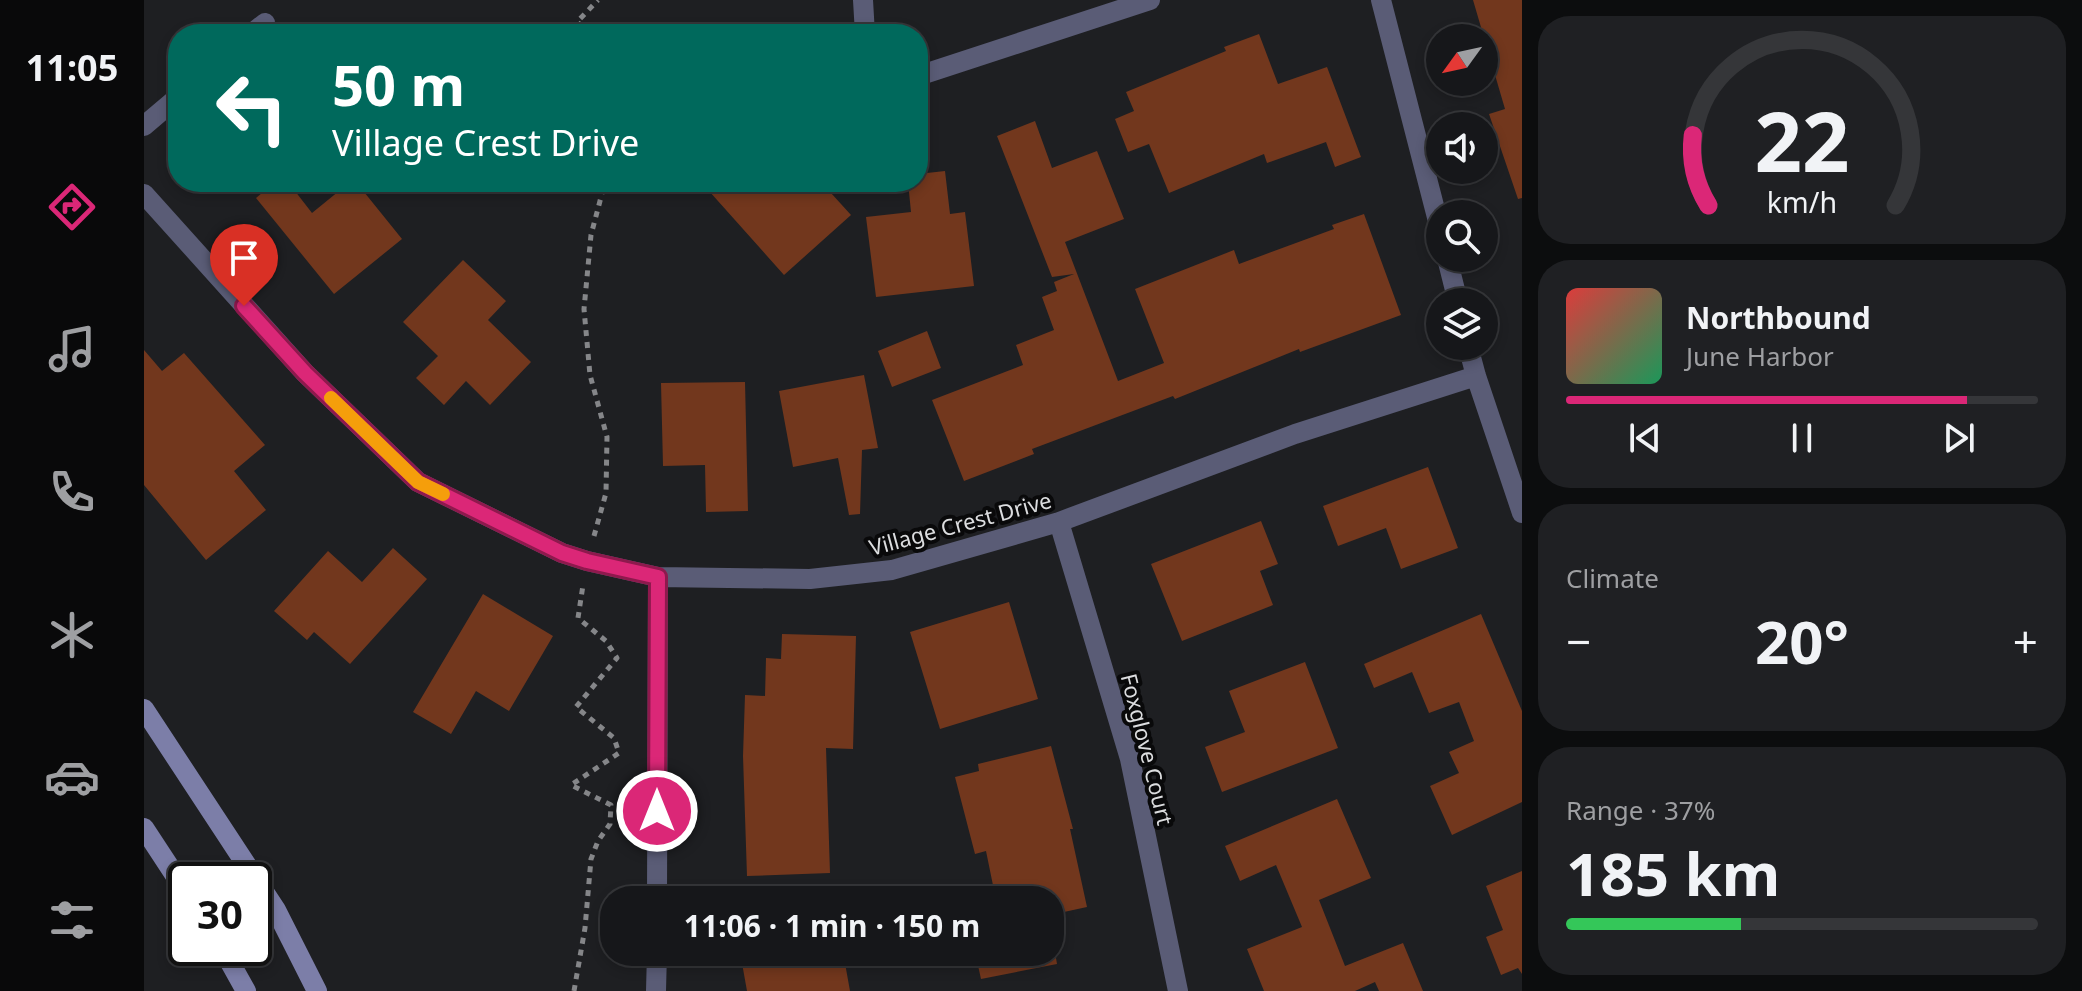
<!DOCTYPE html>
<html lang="en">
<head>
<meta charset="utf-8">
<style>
  body { margin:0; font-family:"Noto Sans",sans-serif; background:#1f2023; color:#f1f3f6; height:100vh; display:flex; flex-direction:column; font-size:30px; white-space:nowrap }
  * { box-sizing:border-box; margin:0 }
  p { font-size:26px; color:#9e9fa2 }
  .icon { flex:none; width:44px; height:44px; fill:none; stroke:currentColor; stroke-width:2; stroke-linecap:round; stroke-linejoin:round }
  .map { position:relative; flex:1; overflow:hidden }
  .sheet { display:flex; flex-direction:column; gap:16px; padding:16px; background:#0c0d0e; width:560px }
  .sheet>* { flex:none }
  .top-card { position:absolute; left:24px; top:24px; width:760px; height:168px; border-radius:32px; box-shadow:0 4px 12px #0003,0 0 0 2px #353639; background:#00695c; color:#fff; overflow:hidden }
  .needle { width:52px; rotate:237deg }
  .buttons { position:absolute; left:1282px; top:24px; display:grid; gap:16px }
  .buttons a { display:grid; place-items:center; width:72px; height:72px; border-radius:50%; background:#16171a; box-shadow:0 4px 12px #0003,0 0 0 2px #353639; font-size:40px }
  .speed { position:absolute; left:24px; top:862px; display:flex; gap:16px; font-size:40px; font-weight:700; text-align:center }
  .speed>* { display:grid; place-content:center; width:104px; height:104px; border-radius:50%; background:#16171a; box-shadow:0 4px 12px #0003,0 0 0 2px #353639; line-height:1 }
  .speed .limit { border:4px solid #111; border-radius:12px; background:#fff; color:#111 }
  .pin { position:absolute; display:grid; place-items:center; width:68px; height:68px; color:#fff; margin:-82px -34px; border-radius:50% 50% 50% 0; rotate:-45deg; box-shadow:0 0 8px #0007 }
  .pin .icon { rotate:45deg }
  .me { position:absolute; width:88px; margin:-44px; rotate:0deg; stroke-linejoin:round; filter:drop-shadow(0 0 6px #0008) }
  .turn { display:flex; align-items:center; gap:28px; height:168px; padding:0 32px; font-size:36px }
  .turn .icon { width:104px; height:104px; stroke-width:2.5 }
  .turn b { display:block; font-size:56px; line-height:68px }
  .big { font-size:60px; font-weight:700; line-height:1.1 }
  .sheet .widget { flex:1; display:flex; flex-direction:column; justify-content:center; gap:12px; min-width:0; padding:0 28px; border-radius:32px; background:#1f2023 }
  .sheet .dial { align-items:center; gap:0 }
  .dial svg { height:208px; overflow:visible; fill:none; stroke:#353639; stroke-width:7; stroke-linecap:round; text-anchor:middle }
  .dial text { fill:#f1f3f6; stroke:none }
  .song { display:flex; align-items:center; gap:24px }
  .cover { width:96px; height:96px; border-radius:12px; background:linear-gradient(135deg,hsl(0 70% 55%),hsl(150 70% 35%)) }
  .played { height:8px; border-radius:4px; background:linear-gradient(90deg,#db2777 85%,#353639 85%) }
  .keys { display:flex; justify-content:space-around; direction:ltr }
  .heat { display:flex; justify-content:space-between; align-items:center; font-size:44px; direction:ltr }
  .charge { height:12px; border-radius:6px; background:linear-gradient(90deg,#34c759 37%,#353639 0) }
  .trip { position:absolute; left:456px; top:886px; width:464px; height:80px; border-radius:32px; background:#16171a; box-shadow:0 4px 12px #0003,0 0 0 2px #353639; font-weight:700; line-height:80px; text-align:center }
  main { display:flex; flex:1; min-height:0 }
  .tabs { display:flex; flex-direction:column; width:144px; justify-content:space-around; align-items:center; background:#09090a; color:#9e9fa2 }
  .tabs .icon { width:56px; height:56px }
  .tabs .current { color:#db2777 }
  .tabs b { font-size:36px; color:#f1f3f6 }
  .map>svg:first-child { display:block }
  .building { fill:#72371d }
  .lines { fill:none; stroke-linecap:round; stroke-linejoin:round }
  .path { stroke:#858689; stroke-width:5; stroke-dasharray:6 6; stroke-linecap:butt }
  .minor { stroke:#5a5c76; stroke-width:20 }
  .secondary { stroke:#7c7ea8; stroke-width:20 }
  .route-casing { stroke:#8e194d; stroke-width:20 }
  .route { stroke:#db2777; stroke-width:14 }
  .slow { stroke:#f59e0b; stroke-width:14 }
  .labels { text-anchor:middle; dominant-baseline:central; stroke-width:8; stroke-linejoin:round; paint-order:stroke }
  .street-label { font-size:22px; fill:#dcdddf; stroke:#09090a }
</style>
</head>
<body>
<main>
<nav class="tabs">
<b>11:05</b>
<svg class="icon current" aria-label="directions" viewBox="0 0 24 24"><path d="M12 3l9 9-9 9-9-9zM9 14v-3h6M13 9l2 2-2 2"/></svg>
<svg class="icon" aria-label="music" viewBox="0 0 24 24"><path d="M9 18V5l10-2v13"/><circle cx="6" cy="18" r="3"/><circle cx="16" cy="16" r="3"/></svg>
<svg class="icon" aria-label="phone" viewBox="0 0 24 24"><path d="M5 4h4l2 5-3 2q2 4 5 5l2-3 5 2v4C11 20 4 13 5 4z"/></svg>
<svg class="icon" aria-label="climate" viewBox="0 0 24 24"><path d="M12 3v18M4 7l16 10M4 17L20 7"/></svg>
<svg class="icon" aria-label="car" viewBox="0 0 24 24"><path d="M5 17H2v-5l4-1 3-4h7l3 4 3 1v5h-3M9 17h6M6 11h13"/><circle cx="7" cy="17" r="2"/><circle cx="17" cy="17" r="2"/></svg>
<svg class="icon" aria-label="filters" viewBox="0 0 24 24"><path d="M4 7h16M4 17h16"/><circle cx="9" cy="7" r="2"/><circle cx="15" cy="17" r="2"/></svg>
</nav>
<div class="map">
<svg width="1378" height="991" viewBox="0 0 1378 991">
  <rect width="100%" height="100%" fill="#1e1f22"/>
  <!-- building -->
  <path class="building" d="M 1329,0 L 1378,0 L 1378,198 L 1374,199 L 1345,114 L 1361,109 Z
    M 1115,34 L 1134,84 L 1183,67 L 1217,157 L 1191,167 L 1182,142 L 1123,163 L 1120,154 L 1025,193 L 1005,144 L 984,152 L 971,119 L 990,111 L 982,92 L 1082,51 L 1080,47 Z
    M 891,121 L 908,168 L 953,151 L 980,219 L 921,242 L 974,381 L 1020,363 L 991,289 L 1090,250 L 1095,264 L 1190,229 L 1188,225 L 1220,214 L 1257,315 L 1156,352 L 1155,349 L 1031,399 L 1029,396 L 888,449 L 890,454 L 820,481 L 788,400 L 879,365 L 872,345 L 910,330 L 898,297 L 913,291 L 910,282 L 930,274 L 908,277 L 853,136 Z
    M 801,171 L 806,214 L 821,212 L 830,286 L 732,297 L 722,217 L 767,212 L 764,182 L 774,182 L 774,174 Z
    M 131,182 L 144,182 L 168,213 L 206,182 L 212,182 L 258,239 L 190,294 L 112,198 Z
    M 557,182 L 677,182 L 707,215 L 640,275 Z
    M 319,260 L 362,301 L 344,320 L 387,362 L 346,405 L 322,381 L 300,405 L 272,378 L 294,356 L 259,322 Z
    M 783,331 L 797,368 L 748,387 L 734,351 Z
    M 0,350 L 18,371 L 40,353 L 121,445 L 90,471 L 122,510 L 62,560 L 0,485 Z
    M 720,375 L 734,448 L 718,450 L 716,514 L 705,515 L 694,458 L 649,467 L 635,391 Z
    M 601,382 L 604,511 L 562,512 L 561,465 L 519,466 L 517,383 Z
    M 1284,467 L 1314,548 L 1257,569 L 1242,528 L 1194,546 L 1179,506 Z
    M 1117,521 L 1134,564 L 1116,571 L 1129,605 L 1038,641 L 1007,564 Z
    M 249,548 L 283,579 L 206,664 L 170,632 L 163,640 L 130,611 L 184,551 L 218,582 Z
    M 339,594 L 409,636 L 365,711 L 332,691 L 307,734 L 269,712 Z
    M 865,602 L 894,699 L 796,729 L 766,632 Z
    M 1337,614 L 1378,711 L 1378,802 L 1308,835 L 1286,786 L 1315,773 L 1305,752 L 1330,741 L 1315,702 L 1285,713 L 1268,672 L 1230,688 L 1220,664 Z
    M 638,634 L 712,636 L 709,749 L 682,748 L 686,873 L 603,876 L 599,756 L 601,695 L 621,696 L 622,658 L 637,659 Z
    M 1161,662 L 1194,748 L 1078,792 L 1061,747 L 1101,732 L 1085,691 Z
    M 907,746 L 929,829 L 926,829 L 943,907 L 906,915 L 906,900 L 852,900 L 842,851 L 831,854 L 811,777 L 835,771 L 834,764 Z
    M 1193,799 L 1227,878 L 1175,900 L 1201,966 L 1259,943 L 1279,991 L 1235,991 L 1231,982 L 1211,991 L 1120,991 L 1103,949 L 1158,927 L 1132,865 L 1096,881 L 1081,846 Z
    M 1378,871 L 1378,974 L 1374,968 L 1357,975 L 1342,937 L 1359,930 L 1342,886 Z
    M 596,952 L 699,952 L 706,991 L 603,991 Z
    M 831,952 L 911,952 L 913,964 L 837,979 Z"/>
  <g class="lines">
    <!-- path -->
    <path class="path" d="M 448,34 L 433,22 L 454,0
      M 450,536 L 462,493 L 463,437 L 446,375 L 440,309 L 447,235 L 461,182
      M 430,991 L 441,928 L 447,859 L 454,841 L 466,824 L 467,805 L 427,785 L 475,753 L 470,738 L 432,707 L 473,658 L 462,641 L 434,618 L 439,585"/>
    <!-- minor -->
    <path class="minor" d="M 719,0 L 721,34
      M 1237,0 L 1296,229
      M 107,34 L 121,23
      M 774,76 L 1006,0
      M 0,126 L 34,97
      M 0,194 L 161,373 L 274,482 L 418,553 L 443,561 L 514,577 L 666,579 L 748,570 L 915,522 L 1151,434 L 1332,376
      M 1303,258 L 1314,302
      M 1324,346 L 1332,376 L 1378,513
      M 915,522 L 986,759 L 1034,991
      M 513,900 L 514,577
      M 512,991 L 513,952"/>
    <!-- secondary -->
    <path class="secondary" d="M 0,709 L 132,910 L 173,991
      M 0,828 L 42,892
      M 78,948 L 102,991"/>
  </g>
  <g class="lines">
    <defs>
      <path id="route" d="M 100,306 L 161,373 L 274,482 L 418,553 L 443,561 L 514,577 L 513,811"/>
    </defs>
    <!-- route casing -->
    <use href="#route" class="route-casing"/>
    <!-- route -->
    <use href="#route" class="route"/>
    <!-- slow -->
    <path class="slow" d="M 187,398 L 274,482 L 299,494"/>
  </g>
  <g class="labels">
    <!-- street labels -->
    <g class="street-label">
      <text transform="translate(816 523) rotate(-15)">Village Crest Drive</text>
      <text transform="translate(1004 749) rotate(76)">Foxglove Court</text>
    </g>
  </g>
</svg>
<div class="buttons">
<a><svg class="needle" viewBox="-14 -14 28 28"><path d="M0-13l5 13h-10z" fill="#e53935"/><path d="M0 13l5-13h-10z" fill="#9e9fa2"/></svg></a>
<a><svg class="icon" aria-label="sound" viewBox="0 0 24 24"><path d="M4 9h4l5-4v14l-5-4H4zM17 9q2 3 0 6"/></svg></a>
<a><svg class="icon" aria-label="search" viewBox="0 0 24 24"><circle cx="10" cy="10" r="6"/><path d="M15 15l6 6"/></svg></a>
<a><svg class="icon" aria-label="layers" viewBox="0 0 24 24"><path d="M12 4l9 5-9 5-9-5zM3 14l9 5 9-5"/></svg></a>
</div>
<div class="speed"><div class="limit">30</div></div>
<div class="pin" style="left:100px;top:306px;background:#d93025"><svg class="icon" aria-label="arrive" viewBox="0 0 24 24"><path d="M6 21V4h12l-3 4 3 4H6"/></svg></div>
<svg class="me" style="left:513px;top:811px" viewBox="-20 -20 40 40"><circle r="17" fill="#db2777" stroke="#fff" stroke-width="3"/><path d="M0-11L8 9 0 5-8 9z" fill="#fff"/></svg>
<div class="trip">11:06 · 1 min · 150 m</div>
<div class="top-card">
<div class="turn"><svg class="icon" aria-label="left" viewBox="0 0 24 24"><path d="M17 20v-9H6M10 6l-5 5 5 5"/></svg><div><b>50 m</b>Village Crest Drive</div></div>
</div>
</div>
<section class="sheet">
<div class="widget dial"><svg viewBox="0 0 100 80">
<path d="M14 69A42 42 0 1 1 86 69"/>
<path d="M14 69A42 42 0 0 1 8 42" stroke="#db2777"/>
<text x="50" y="56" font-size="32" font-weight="700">22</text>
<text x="50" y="72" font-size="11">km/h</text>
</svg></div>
<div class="widget">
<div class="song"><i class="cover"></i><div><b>Northbound</b><p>June Harbor</p></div></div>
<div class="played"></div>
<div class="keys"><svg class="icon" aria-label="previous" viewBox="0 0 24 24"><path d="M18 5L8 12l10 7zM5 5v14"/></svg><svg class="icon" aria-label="pause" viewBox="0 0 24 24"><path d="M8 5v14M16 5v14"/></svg><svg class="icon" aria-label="next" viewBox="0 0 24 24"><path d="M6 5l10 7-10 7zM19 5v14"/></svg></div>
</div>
<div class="widget"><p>Climate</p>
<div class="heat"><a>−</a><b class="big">20°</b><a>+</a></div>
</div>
<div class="widget"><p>Range · 37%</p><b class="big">185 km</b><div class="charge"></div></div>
</section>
</main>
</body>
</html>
